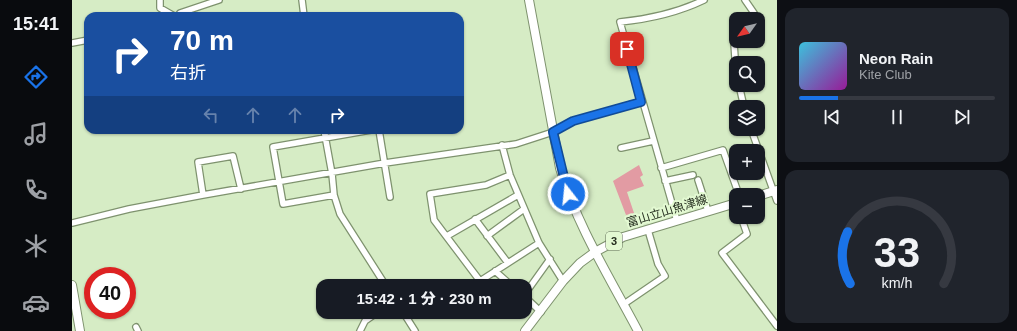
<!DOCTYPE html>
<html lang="ja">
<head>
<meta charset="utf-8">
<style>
  body { margin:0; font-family:Helvetica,"Noto Sans JP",sans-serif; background:#20242c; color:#f1f3f6; height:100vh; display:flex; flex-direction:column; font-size:15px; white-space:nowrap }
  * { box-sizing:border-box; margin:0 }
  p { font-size:13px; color:#9ea1a6 }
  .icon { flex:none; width:22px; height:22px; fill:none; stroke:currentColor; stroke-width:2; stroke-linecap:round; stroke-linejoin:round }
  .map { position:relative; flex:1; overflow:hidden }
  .details { display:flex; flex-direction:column; gap:8px; padding:8px; background:#0d0f14; width:240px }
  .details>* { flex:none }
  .top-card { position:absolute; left:12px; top:12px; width:380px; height:122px; border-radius:12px; box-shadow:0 1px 3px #0004; background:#1a4fa0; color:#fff; overflow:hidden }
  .needle { width:26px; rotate:236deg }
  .tools { position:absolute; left:657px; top:12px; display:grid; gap:8px }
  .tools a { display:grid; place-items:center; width:36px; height:36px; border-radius:8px; background:#171b24; box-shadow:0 1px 3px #0004; font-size:20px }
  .speed { position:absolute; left:12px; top:267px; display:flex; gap:8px; font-size:20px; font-weight:700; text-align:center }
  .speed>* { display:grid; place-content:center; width:52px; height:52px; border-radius:50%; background:#171b24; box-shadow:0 1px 3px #0004; line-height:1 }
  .speed .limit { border:6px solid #d22; background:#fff; color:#111 }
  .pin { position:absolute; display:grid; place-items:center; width:34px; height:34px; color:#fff; margin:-17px; border-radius:8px; box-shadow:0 2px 6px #0006 }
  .me { position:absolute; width:44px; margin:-22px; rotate:344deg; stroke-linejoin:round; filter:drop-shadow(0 0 3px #0008) }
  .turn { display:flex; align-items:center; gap:14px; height:84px; padding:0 20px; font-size:18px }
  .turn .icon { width:52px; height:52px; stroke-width:2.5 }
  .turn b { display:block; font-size:28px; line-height:34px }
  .lanes { display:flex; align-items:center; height:38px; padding:0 20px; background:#0003; justify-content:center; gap:20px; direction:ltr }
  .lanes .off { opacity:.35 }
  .details .card { flex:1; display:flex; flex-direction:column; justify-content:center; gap:6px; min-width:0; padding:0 14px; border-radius:12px; background:#20242c }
  .details .dial { align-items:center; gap:0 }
  .dial svg { height:104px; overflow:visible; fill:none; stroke:#363941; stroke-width:7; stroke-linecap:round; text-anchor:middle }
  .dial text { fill:#f1f3f6; stroke:none }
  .song { display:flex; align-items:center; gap:12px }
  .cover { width:48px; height:48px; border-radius:6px; background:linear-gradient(135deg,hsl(190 70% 55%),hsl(300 70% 35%)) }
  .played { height:4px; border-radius:2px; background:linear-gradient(90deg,#1a73e8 20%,#363941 20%) }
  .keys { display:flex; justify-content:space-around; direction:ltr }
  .trip { position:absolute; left:244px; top:279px; width:216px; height:40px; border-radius:12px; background:#171b24; box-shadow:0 1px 3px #0004; font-weight:800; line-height:40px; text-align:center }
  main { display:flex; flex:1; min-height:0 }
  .dock { display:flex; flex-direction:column; width:72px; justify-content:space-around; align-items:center; background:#090b0e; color:#9ea1a6 }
  .dock .icon { width:28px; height:28px }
  .dock .current { color:#1a73e8 }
  .dock b { font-size:18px; color:#f1f3f6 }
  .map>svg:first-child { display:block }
  .green { fill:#e29ba3 }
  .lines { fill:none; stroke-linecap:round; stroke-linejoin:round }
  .street-casing { stroke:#7e926e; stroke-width:8 }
  .secondary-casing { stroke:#7e926e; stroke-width:10 }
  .primary-casing { stroke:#7e926e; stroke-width:10 }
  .street { stroke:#fff; stroke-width:5.5 }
  .secondary { stroke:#fff; stroke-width:8 }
  .primary { stroke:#fff; stroke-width:8 }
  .route-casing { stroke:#114b97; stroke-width:10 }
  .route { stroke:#1a73e8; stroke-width:7 }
  .labels { text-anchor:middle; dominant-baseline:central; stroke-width:4; stroke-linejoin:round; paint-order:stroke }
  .shield { fill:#e3f9d2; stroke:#5e6b55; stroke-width:1 }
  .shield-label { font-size:11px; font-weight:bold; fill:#252e1f }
  .street-label { font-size:12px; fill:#252e1f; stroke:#e3f9d2 }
</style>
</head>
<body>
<main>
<nav class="dock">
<b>15:41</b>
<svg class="icon current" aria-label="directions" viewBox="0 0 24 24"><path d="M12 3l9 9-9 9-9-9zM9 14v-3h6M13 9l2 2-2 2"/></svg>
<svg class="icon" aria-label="music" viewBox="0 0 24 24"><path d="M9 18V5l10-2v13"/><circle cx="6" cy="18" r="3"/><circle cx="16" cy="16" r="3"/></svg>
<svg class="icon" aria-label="phone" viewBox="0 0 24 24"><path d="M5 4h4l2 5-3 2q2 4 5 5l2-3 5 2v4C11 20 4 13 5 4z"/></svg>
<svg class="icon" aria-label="climate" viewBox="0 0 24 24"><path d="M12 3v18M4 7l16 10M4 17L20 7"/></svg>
<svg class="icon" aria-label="car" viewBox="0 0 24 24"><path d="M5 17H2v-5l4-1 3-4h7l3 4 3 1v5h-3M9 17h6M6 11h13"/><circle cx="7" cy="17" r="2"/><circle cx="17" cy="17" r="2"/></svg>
</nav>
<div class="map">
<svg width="705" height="331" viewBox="0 0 705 331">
  <rect width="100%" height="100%" fill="#d6ecc5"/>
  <!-- green -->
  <path class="green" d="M 567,165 L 571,175 L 568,177 L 572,186 L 555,192 L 562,213 L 554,215 L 541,181 Z"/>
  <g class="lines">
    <defs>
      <path id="street" d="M 88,0 L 88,8 L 102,16
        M 230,0 L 232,16
        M 673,0 L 682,13 L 673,19
        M 106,16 L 108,13 L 147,0
        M 664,26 L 661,29 L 664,72
        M 0,43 L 16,40
        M 667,85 L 672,107
        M 679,129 L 705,201
        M 252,130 L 260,174 L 262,195 L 268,214 L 314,286
        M 307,130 L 318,197
        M 430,145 L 438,175 L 467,243 L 491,281
        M 549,148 L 581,141
        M 589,168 L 651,150 L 667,195
        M 438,175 L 414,185 L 358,194 L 362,220 L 408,281 L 467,243
        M 626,180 L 636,211
        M 593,181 L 621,175
        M 131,195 L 126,162 L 161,156 L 169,189
        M 262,195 L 211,204 L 201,147 L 299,130
        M 669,217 L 675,234 L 650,253 L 705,326
        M 403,219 L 436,263
        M 605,221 L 548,22 C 578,19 605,13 632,0
        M 0,223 L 57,209 L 131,195 L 313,163 L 444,144 L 481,132 L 501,121 L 569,102
        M 375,236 L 446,195
        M 415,236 L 452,209
        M 423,271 L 440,286
        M 453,294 L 478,259
        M 453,297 L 469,312
        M 552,304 L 593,276 L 586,264 L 576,230
        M 331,312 L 343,331
        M 64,327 L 66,331
        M 288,331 L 293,321 L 306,312"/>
      <path id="secondary" d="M 457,0 L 488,168 C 505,226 538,278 566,331
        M 0,285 L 8,331"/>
      <path id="primary" d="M 686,196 L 705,190
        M 453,331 L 491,281 L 508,263 L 523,252 L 551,237 L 664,203"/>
    </defs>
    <!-- street casing -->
    <use href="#street" class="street-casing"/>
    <!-- secondary casing -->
    <use href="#secondary" class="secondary-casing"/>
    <!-- primary casing -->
    <use href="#primary" class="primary-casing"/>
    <!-- street -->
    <use href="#street" class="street"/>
    <!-- secondary -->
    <use href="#secondary" class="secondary"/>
    <!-- primary -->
    <use href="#primary" class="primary"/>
  </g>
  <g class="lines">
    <defs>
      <path id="route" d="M 496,194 L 481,132 L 501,121 L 569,102 L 555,49"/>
    </defs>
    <!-- route casing -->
    <use href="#route" class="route-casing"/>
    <!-- route -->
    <use href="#route" class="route"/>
  </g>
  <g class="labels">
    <!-- shield labels -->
    <rect class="shield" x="534" y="232" width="16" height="18" rx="3"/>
    <g class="shield-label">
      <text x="542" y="241">3</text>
    </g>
    <!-- street labels -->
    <g class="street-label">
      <text transform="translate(595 211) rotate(-17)">富山立山魚津線</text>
    </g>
  </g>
</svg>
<div class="tools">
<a><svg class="needle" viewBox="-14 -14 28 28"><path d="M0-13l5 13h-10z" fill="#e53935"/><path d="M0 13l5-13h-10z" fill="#9ea1a6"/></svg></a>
<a><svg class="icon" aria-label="search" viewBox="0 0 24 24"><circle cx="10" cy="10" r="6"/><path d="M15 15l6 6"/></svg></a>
<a><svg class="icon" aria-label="layers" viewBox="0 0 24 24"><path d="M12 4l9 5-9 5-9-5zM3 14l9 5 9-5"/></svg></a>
<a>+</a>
<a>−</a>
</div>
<div class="speed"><div class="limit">40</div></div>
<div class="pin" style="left:555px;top:49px;background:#d93025"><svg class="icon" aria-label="arrive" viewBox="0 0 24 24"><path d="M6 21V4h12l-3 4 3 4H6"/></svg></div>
<svg class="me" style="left:496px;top:194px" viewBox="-20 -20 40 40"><circle r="17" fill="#1a73e8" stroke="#fff" stroke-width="3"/><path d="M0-11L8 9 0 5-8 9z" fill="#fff"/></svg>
<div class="trip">15:42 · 1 分 · 230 m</div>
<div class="top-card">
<div class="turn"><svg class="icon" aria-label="right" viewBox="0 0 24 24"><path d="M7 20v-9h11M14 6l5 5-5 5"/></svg><div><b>70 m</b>右折</div></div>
<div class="lanes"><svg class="icon off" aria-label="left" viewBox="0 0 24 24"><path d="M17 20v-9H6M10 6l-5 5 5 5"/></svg><svg class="icon off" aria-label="ahead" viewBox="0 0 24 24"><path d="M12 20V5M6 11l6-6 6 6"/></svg><svg class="icon off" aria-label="ahead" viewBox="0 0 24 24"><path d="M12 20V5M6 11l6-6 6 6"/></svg><svg class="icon" aria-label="right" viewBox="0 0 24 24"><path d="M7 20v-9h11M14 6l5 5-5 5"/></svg></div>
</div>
</div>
<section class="details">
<div class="card">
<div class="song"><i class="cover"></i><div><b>Neon Rain</b><p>Kite Club</p></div></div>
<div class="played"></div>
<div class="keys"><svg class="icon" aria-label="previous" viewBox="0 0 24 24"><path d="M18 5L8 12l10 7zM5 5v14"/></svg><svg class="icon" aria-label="pause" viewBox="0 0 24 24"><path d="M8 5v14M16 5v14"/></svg><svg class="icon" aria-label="next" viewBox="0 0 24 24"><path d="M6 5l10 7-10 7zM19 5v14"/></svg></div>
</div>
<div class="card dial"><svg viewBox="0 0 100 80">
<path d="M14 69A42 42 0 1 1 86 69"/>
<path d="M14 69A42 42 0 0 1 12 29" stroke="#1a73e8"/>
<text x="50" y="56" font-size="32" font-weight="700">33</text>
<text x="50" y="72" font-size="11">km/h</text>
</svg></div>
</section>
</main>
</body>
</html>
